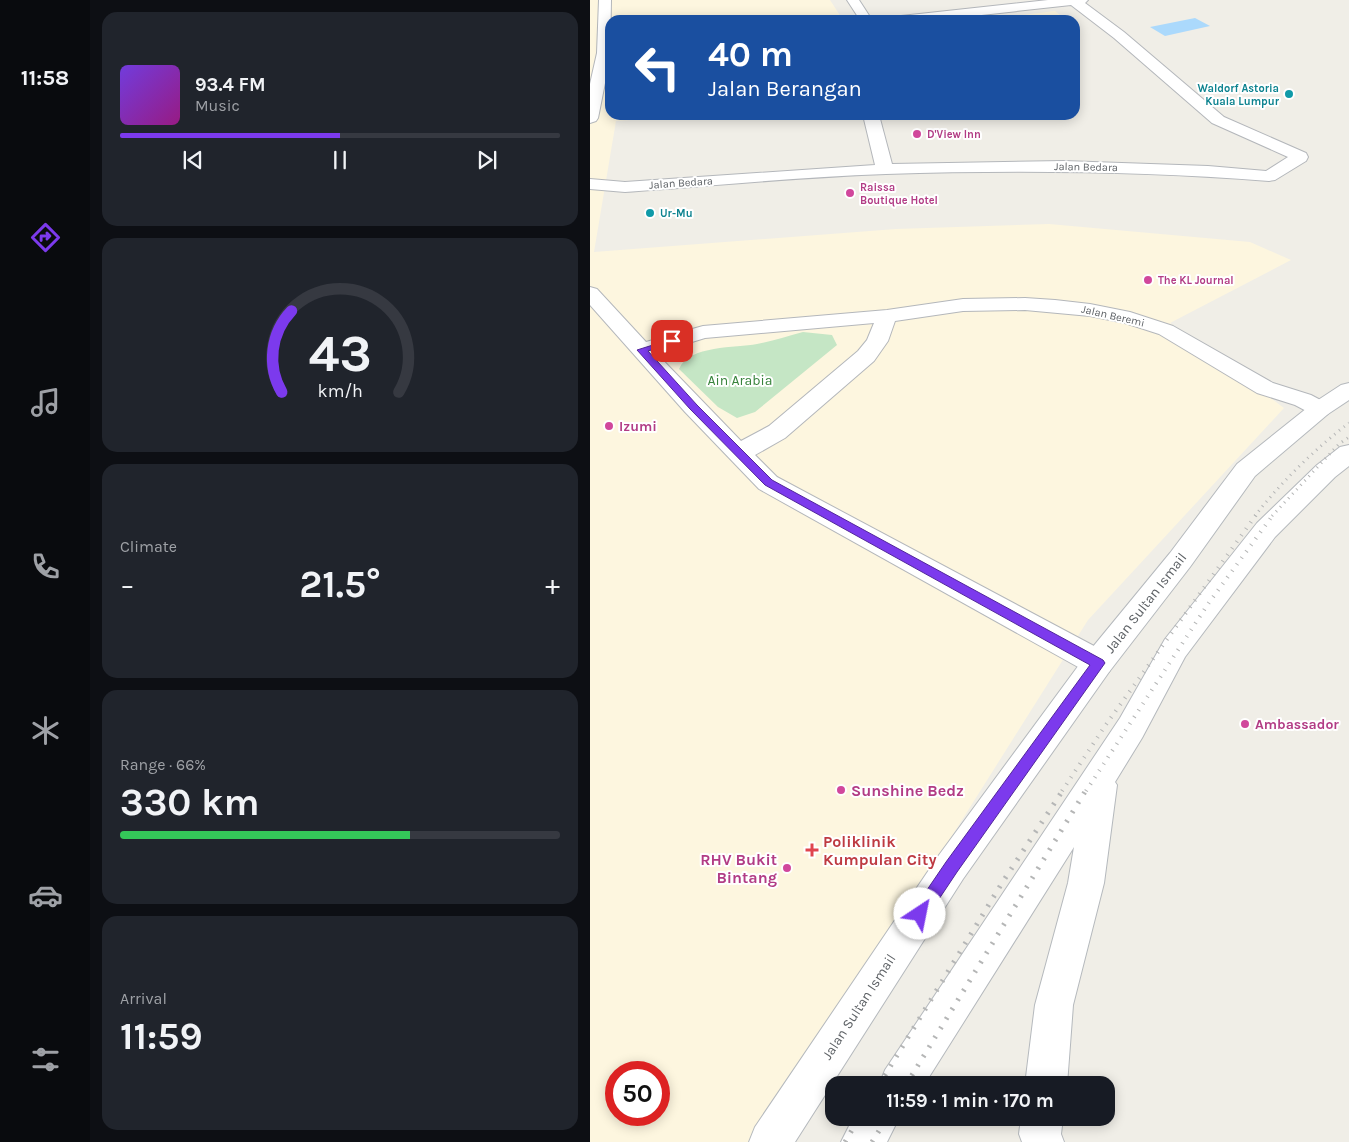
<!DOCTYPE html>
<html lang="en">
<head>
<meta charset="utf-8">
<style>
  body { margin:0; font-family:Karla,sans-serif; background:#20242c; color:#f1f3f6; height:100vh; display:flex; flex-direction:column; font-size:19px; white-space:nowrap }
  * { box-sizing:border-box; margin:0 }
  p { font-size:16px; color:#9ea1a6 }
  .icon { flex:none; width:28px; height:28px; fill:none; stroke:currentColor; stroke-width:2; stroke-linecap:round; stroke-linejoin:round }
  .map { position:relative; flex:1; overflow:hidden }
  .side { display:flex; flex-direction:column; gap:12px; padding:12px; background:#0d0f14; width:500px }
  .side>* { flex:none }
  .banner { position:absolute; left:15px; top:15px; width:475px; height:105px; border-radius:15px; box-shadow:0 2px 12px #0003; background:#1a4fa0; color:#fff; overflow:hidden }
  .speed { position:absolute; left:15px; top:1061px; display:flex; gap:10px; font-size:25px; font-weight:700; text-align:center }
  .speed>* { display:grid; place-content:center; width:65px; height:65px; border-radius:50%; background:#171b24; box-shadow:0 2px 12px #0003; line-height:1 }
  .speed .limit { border:8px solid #d22; background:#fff; color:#111 }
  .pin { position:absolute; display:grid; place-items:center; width:42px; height:42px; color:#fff; margin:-21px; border-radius:10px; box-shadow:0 2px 8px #0006 }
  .me { position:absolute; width:55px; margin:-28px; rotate:34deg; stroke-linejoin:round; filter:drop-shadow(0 0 4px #0008) }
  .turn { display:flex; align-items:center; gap:18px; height:105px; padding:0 20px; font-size:22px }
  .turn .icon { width:65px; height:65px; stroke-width:2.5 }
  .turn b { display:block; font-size:35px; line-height:42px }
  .big { font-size:38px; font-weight:700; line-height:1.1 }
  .side .card { flex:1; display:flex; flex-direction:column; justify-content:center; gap:8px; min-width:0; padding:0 18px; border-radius:15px; background:#20242c }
  .side .dial { align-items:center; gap:0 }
  .dial svg { height:130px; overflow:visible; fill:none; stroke:#363941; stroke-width:7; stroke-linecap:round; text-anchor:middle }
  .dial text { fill:#f1f3f6; stroke:none }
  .song { display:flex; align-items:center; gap:15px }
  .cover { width:60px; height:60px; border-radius:8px; background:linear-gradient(135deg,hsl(260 70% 55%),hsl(310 70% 35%)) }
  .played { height:5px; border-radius:2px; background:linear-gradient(90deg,#7c3aed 50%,#363941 50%) }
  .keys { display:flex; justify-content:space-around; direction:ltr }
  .heat { display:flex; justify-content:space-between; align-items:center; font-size:28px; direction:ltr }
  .charge { height:8px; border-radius:4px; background:linear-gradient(90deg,#34c759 66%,#363941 0) }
  .trip { position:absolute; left:235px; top:1076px; width:290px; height:50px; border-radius:15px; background:#171b24; box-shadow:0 2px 12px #0003; font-weight:700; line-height:50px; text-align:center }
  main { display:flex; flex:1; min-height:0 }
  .tabs { display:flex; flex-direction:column; width:90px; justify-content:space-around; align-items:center; background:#090b0e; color:#9ea1a6 }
  .tabs .icon { width:35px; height:35px }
  .tabs .current { color:#7c3aed }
  .tabs b { font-size:22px; color:#f1f3f6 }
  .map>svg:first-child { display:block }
  .commercial { fill:#fdf6df; fill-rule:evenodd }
  .green { fill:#c5e6c5 }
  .water { fill:#abd9fc }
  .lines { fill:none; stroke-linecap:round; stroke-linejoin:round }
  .street-casing { stroke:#b4b7bb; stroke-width:2 }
  .secondary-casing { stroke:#b5b9bd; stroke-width:2 }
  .street { fill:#fff; fill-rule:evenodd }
  .secondary { fill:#fff; fill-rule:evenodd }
  .rail-far2 { stroke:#b5b6b6; stroke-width:3; stroke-dasharray:1 5; stroke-linecap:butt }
  .rail-far1 { stroke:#b5b6b6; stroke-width:4; stroke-dasharray:1 7; stroke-linecap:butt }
  .rail { stroke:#b5b6b6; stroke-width:5; stroke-dasharray:2 9; stroke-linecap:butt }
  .route { fill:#7c3aed; stroke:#51269a }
  .culture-dot { fill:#0f9aa8; stroke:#fff; stroke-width:2 }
  .hotel-dot { fill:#d1479c; stroke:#fff; stroke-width:2 }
  .health-dot { fill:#e0444e; stroke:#fff; stroke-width:2 }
  .labels { text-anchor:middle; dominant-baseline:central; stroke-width:4; stroke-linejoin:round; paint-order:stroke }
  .far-culture-label { font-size:11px; font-weight:bold; fill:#0d838f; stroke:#fff; text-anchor:end }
  .far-hotel-label { font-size:11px; font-weight:bold; fill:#b23c85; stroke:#fff; text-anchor:start }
  .far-street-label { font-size:11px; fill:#5e6266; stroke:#fff }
  .park-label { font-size:14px; fill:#38833c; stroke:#fff }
  .hotel-label { font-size:14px; font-weight:bold; fill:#b23c85; stroke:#fff; text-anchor:start }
  .street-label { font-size:14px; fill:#5e6266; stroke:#fff }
  .near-hotel-label { font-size:16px; font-weight:bold; fill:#b23c85; stroke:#fff; text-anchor:start }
  .near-health-label { font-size:16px; font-weight:bold; fill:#be3a42; stroke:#fff; text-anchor:start }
</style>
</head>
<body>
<main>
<nav class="tabs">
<b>11:58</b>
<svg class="icon current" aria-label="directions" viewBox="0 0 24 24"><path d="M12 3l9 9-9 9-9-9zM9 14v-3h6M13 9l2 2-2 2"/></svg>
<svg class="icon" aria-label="music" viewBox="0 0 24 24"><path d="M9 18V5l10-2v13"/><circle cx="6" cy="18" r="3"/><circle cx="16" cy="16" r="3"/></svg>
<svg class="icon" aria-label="phone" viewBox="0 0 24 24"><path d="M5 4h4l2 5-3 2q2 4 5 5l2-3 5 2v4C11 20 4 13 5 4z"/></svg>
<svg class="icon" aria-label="climate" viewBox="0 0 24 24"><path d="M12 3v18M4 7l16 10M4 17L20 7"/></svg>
<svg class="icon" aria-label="car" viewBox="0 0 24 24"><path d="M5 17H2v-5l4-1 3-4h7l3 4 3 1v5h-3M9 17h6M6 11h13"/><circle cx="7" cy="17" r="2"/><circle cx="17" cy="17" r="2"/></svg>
<svg class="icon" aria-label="filters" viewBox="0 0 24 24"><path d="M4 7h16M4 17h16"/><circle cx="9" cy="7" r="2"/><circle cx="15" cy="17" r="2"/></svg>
</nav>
<section class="side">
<div class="card">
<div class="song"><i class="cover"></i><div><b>93.4 FM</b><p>Music</p></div></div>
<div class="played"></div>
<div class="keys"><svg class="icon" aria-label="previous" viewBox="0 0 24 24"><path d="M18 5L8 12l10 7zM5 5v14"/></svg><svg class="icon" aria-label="pause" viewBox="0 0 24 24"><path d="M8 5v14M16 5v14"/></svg><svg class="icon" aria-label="next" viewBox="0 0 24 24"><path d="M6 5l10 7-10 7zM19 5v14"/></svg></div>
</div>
<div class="card dial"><svg viewBox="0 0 100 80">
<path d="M14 69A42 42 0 1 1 86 69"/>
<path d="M14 69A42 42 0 0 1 20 19" stroke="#7c3aed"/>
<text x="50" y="56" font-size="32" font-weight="700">43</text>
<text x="50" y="72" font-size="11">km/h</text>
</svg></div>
<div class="card"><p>Climate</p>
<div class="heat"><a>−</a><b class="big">21.5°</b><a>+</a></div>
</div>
<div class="card"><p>Range · 66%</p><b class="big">330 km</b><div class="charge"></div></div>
<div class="card"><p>Arrival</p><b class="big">11:59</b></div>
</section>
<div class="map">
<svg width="759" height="1142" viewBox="0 0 759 1142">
  <rect width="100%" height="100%" fill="#f0eee7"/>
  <!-- commercial -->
  <path class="commercial" d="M 0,0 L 240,0 L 253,20 L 20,20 L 20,115 L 115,115 L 26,121 L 4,252 L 306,229 L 459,224 L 660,242 L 701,260 L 580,323 L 694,408 L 498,620 L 169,1142 L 0,1142 ZM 26,1072 L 69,1072 L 69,1115 L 26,1115 Z
    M 465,11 L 476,20 L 390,20 Z"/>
  <!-- green -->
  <path class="green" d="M 213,332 L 242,335 L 247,345 L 165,412 L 147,418 L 128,407 L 89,369 C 99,345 146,348 167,344 C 183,341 198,336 213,332 Z"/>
  <!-- water -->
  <path class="water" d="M 605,18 L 620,26 L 575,36 L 560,27 Z"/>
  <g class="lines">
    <defs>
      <path id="street" d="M 9,0 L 21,0 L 20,58 L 8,118 L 6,121 L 0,123 L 0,84 L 7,53 Z
        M 257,0 L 269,0 L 282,20 L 270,20 Z
        M 458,0 L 498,0 L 495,3 L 534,32 L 634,117 L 716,153 L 718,157 L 716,161 L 685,180 L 679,181 C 552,171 424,170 296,174 C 209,177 122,186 35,192 L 0,189 L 0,179 L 35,182 L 285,165 L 273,115 L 289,115 L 302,164 L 474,161 L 618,166 L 676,171 L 698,157 L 622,123 L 524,38 L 481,5 L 346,20 L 305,20 L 311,16 Z
        M 0,287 L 7,289 L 56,342 L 113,326 L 297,310 L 373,299 L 435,298 L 465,300 L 500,304 L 540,312 L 583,326 L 683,383 L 721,395 L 738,404 L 742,409 L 738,414 L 730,417 L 722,414 L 705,405 L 667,393 L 569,334 L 535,323 L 500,316 L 435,310 L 373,311 L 305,321 L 298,341 L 284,361 L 195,438 L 165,455 L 187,477 L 519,654 L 523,663 L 519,672 L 508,675 L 497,672 L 169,489 L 95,412 L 0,305 ZM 284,323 L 277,340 L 268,351 L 179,426 L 151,441 L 66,353 L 115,338 Z"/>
      <path id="secondary" d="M 759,383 L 759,400 L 738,414 L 665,476 L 600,567 L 519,672 L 373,879 L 205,1142 L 159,1142 L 165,1127 L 349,855 L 497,654 L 580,553 L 647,464 L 722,404 L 751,385 Z
        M 759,445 L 759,466 L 745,477 L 685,537 L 595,657 L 552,738 L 525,782 L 527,785 L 514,883 L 483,1005 L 477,1085 L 435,1085 L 445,1005 L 478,883 L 484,847 L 334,1085 L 289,1085 L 295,1070 L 530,718 L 575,639 L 667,523 L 727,465 L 750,447 Z
        M 263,1118 L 309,1118 L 297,1142 L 251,1142 Z
        M 431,1118 L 473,1118 L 471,1134 L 474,1142 L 432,1142 L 429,1134 Z"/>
    </defs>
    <!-- street casing -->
    <use href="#street" class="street-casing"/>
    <!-- secondary casing -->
    <use href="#secondary" class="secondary-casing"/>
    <!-- street -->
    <use href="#street" class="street"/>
    <!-- secondary -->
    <use href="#secondary" class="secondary"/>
    <!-- rail-far2 -->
    <path class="rail-far2" d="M 665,516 C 689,484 727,447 759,423
      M 682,516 L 749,444 L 759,437"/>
    <!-- rail-far1 -->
    <path class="rail-far1" d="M 472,791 L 515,726 L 666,515
      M 496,791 L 618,604 L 683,515"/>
    <!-- rail -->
    <path class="rail" d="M 289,1085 L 412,883 L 473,790
      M 316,1085 L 496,790
      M 255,1142 L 269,1118
      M 282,1142 L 297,1118"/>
  </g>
  <!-- route -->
  <path class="route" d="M 82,339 L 87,341 L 85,343 L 58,351 L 107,405 L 182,480 L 513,660 L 515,663 L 367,872 L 335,920 L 330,922 L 324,920 L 322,914 L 324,909 L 356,862 L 500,665 L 175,485 L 100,409 L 47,350 Z"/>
  <!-- markers -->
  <g class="culture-dot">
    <circle cx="699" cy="94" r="5"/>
    <circle cx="60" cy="213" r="5"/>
  </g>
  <g class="hotel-dot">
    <circle cx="327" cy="134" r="5"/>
    <circle cx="260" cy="193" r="5"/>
    <circle cx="558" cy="280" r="5"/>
    <circle cx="19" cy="426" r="5"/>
    <circle cx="655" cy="724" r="5"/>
    <circle cx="251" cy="790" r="5"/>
    <circle cx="197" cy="868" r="5"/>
  </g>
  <path class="health-dot" d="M219.5 842.5h5v5h5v5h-5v5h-5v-5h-5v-5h5z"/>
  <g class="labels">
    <!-- far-culture labels -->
    <g class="far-culture-label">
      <text x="689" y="88">Waldorf Astoria<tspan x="689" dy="13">Kuala Lumpur</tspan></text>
      <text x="70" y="213" text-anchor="start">Ur-Mu</text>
    </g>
    <!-- far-hotel labels -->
    <g class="far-hotel-label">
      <text x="337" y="134">D'View Inn</text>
      <text x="270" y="187">Raissa<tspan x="270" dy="13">Boutique Hotel</tspan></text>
      <text x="568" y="280">The KL Journal</text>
    </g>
    <!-- far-street labels -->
    <g class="far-street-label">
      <text transform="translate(496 167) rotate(1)">Jalan Bedara</text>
      <text transform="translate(91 183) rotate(-4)">Jalan Bedara</text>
      <text transform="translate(523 316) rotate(13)">Jalan Beremi</text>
    </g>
    <!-- park labels -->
    <g class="park-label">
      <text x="150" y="380">Ain Arabia</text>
    </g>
    <!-- hotel labels -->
    <g class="hotel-label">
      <text x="29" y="426">Izumi</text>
      <text x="665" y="724">Ambassador</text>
    </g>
    <!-- street labels -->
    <g class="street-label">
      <text transform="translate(556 603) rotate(-52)">Jalan Sultan Ismail</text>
      <text transform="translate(269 1007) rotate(-57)">Jalan Sultan Ismail</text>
    </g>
    <!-- near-hotel labels -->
    <g class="near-hotel-label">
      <text x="261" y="790">Sunshine Bedz</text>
      <text x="187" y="859" text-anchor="end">RHV Bukit<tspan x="187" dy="18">Bintang</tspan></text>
    </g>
    <!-- near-health labels -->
    <g class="near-health-label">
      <text x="233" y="841">Poliklinik<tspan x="233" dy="18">Kumpulan City</tspan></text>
    </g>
  </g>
</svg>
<div class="speed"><div class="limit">50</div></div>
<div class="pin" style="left:82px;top:341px;background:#d93025"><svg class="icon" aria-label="arrive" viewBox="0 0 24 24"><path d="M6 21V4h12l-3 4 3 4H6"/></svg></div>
<svg class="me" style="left:330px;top:914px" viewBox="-20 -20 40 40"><circle r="19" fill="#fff"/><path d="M0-13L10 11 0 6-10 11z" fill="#7c3aed"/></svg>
<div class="trip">11:59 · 1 min · 170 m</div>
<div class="banner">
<div class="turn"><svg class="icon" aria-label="left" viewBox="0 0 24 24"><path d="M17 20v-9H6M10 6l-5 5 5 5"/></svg><div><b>40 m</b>Jalan Berangan</div></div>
</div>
</div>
</main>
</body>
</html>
